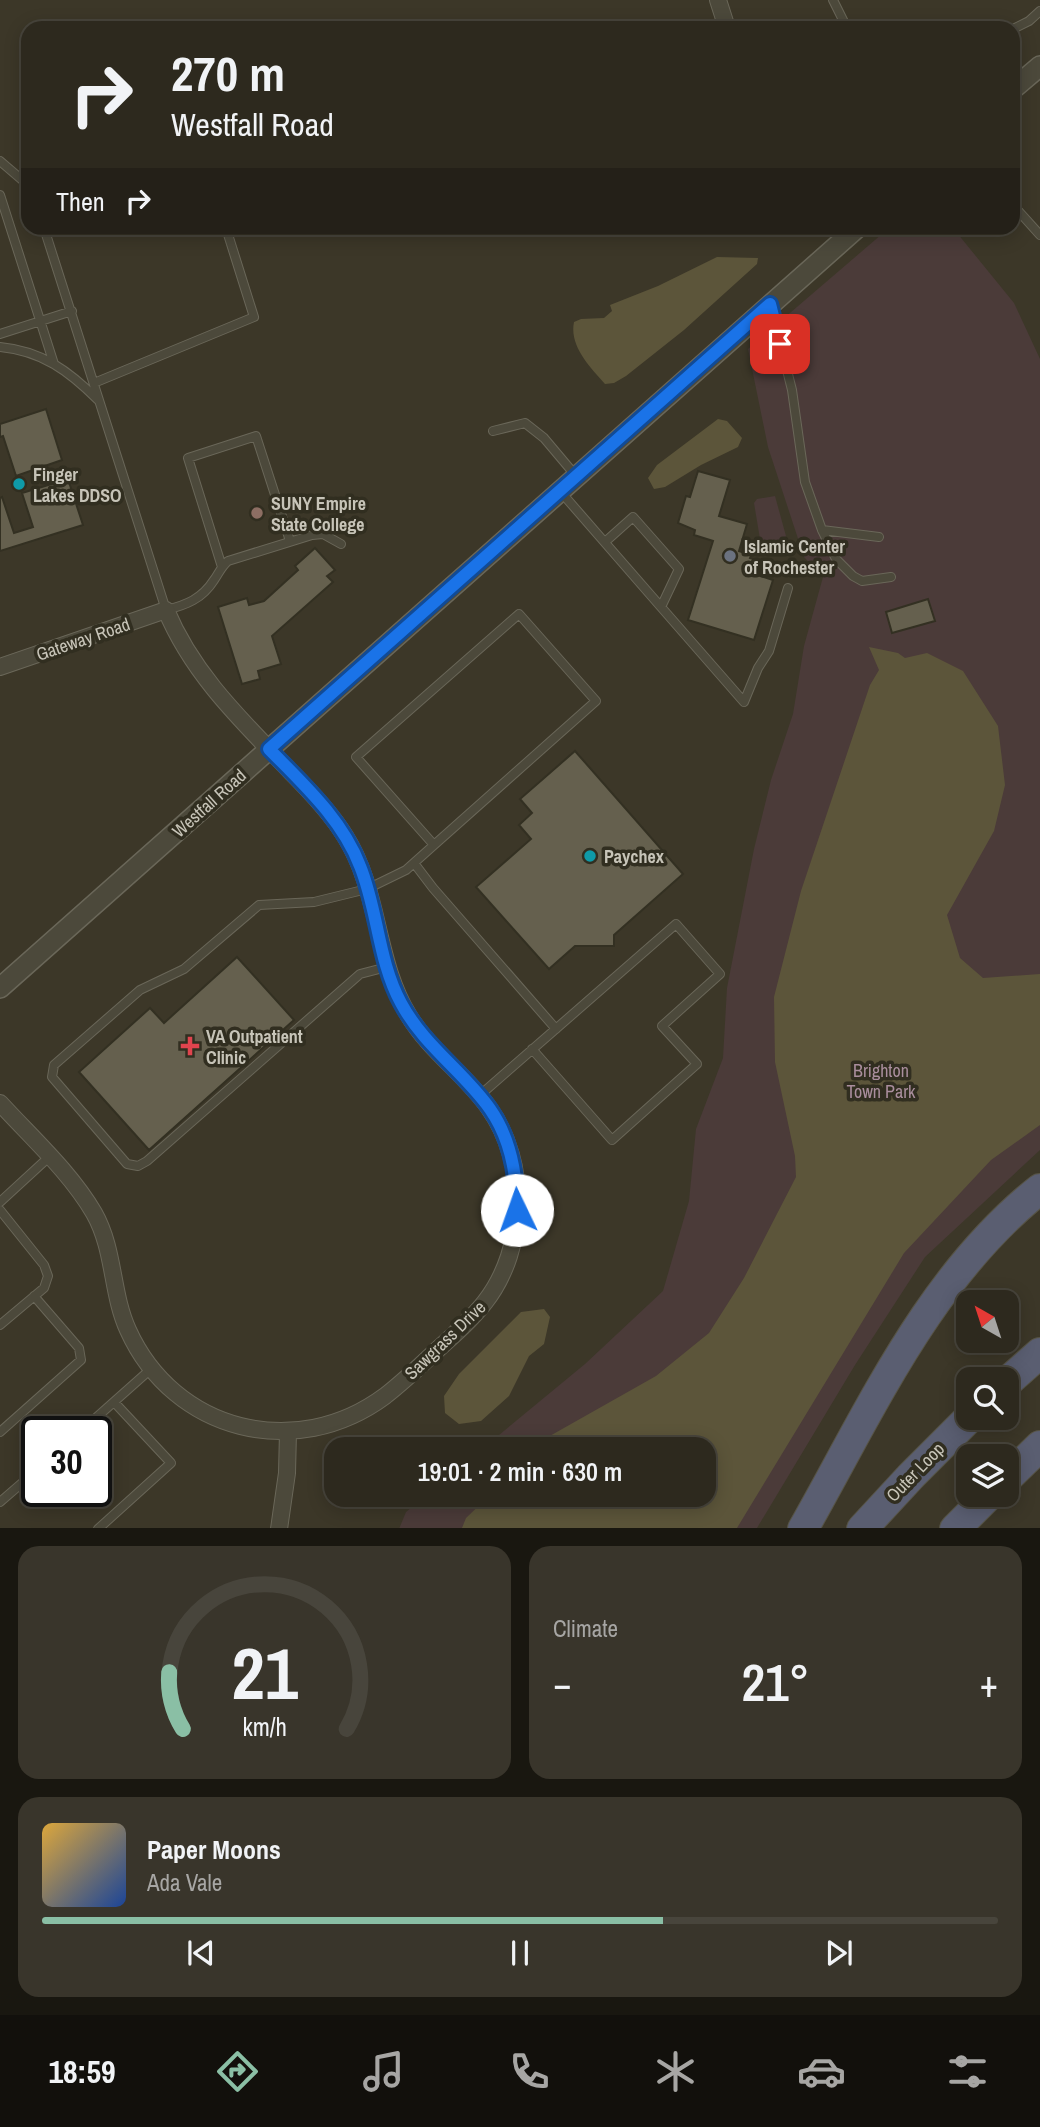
<!DOCTYPE html>
<html lang="en">
<head>
<meta charset="utf-8">
<style>
  body { margin:0; font-family:"Archivo Narrow",sans-serif; background:#39352b; color:#f1f3f6; height:100vh; display:flex; flex-direction:column; font-size:26px; white-space:nowrap }
  * { box-sizing:border-box; margin:0 }
  p { font-size:23px; color:#a7a6a4 }
  .icon { flex:none; width:38px; height:38px; fill:none; stroke:currentColor; stroke-width:2; stroke-linecap:round; stroke-linejoin:round }
  .map { position:relative; height:1528px; overflow:hidden }
  .details { display:flex; flex-direction:column; gap:18px; padding:18px; background:#191710; flex:1 }
  .details>* { flex:none }
  .banner { position:absolute; left:21px; top:21px; width:999px; height:214px; border-radius:21px; box-shadow:0 4px 18px #0003,0 0 0 2px #48453c; background:#2d291e; color:#f1f3f6; overflow:hidden }
  .needle { width:46px; rotate:321deg }
  .buttons { position:absolute; left:956px; top:1290px; display:grid; gap:14px }
  .buttons a { display:grid; place-items:center; width:63px; height:63px; border-radius:14px; background:#2d291e; box-shadow:0 4px 18px #0003,0 0 0 2px #48453c; font-size:35px }
  .speed { position:absolute; left:21px; top:1416px; display:flex; gap:14px; font-size:35px; font-weight:700; text-align:center }
  .speed>* { display:grid; place-content:center; width:91px; height:91px; border-radius:50%; background:#2d291e; box-shadow:0 4px 18px #0003,0 0 0 2px #48453c; line-height:1 }
  .speed .limit { border:4px solid #111; border-radius:10px; background:#fff; color:#111 }
  .pin { position:absolute; display:grid; place-items:center; width:60px; height:60px; color:#fff; margin:-30px; border-radius:14px; box-shadow:0 4px 10px #0006 }
  .me { position:absolute; width:77px; margin:-38px; rotate:357deg; stroke-linejoin:round; filter:drop-shadow(0 0 5px #0008) }
  .turn { display:flex; align-items:center; gap:24px; height:147px; padding:0 35px; font-size:32px }
  .turn .icon { width:91px; height:91px; stroke-width:2.5 }
  .turn b { display:block; font-size:49px; line-height:60px }
  .then { display:flex; align-items:center; height:66px; padding:0 35px; background:#0003; gap:14px; font-size:26px }
  .big { font-size:52px; font-weight:600; line-height:1.1 }
  .details .widget { flex:1; display:flex; flex-direction:column; justify-content:center; gap:10px; min-width:0; padding:0 24px; border-radius:21px; background:#39352b }
  .details .dial { align-items:center; gap:0 }
  .dial svg { height:182px; overflow:visible; fill:none; stroke:#48453c; stroke-width:7; stroke-linecap:round; text-anchor:middle }
  .dial text { fill:#f1f3f6; stroke:none }
  .song { display:flex; align-items:center; gap:21px }
  .cover { width:84px; height:84px; border-radius:10px; background:linear-gradient(135deg,hsl(40 70% 55%),hsl(220 70% 35%)) }
  .played { height:7px; border-radius:4px; background:linear-gradient(90deg,#8abfa5 65%,#48453c 65%) }
  .keys { display:flex; justify-content:space-around; direction:ltr }
  .heat { display:flex; justify-content:space-between; align-items:center; font-size:38px; direction:ltr }
  .details .tiles { flex:1; display:grid; gap:18px; grid-template-columns:1fr 1fr }
  .widget:last-child { grid-column:span 2 }
  .trip { position:absolute; left:324px; top:1437px; width:392px; height:70px; border-radius:21px; background:#2d291e; box-shadow:0 4px 18px #0003,0 0 0 2px #48453c; font-weight:600; line-height:70px; text-align:center }
  .dock { display:flex; height:112px; justify-content:space-around; align-items:center; background:#12100c; color:#a7a6a4 }
  .dock .icon { width:49px; height:49px }
  .dock .selected { color:#8abfa5 }
  .dock b { font-size:32px; color:#f1f3f6 }
  .map>svg:first-child { display:block }
  .green { fill:#4b3b39 }
  .water { fill:#5c553a }
  .building { fill:#65604e; stroke:#333022; stroke-width:2 }
  .lines { fill:none; stroke-linecap:round; stroke-linejoin:round }
  .service-casing { stroke:#6a6759; stroke-width:10 }
  .minor-casing { stroke:#6a6759; stroke-width:18 }
  .tertiary-casing { stroke:#6a6759; stroke-width:22 }
  .motorway-casing { stroke:#575446; stroke-width:32 }
  .service { stroke:#4c493b; stroke-width:8 }
  .minor { stroke:#4c493b; stroke-width:16 }
  .tertiary { stroke:#4c493b; stroke-width:19 }
  .motorway { stroke:#5a5e71; stroke-width:30 }
  .route-casing { stroke:#114b97; stroke-width:18 }
  .route { stroke:#1a73e8; stroke-width:12 }
  .culture-dot { fill:#0f9aa8; stroke:#312e20; stroke-width:2.5 }
  .education-dot { fill:#8d6e63; stroke:#312e20; stroke-width:2.5 }
  .worship-dot { fill:#6b7280; stroke:#312e20; stroke-width:2.5 }
  .health-dot { fill:#e0444e; stroke:#312e20; stroke-width:2.5 }
  .labels { text-anchor:middle; dominant-baseline:central; stroke-width:7; stroke-linejoin:round; paint-order:stroke }
  .poi-label { font-size:18px; font-weight:bold; fill:#c7c4b8; stroke:#312e20; text-anchor:start }
  .street-label { font-size:18px; fill:#c7c4b8; stroke:#312e20 }
  .park-label { font-size:18px; fill:#aa8e9d; stroke:#312e20 }
</style>
</head>
<body>
<div class="map">
<svg width="1040" height="1529" viewBox="0 0 1040 1529">
  <rect width="100%" height="100%" fill="#3c3728"/>
  <!-- green -->
  <path class="green" d="M 889,228 L 953,228 L 1014,303 L 1040,359 L 1040,1150 L 925,1257 L 855,1365 L 757,1528 L 399,1529 L 406,1512 L 427,1495 L 704,1494 L 704,1449 L 482,1449 L 585,1364 L 663,1291 L 689,1201 L 696,1129 L 723,1058 L 727,988 L 754,849 L 771,780 L 793,714 L 804,646 L 823,577 L 804,557 L 768,447 L 748,349 Z
    M 775,496 L 786,536 L 780,545 L 768,548 L 760,539 L 754,503 L 757,499 Z"/>
  <!-- water -->
  <path class="water" d="M 717,257 L 758,258 L 757,264 L 684,330 L 626,376 L 614,383 L 605,384 C 590,367 569,346 574,322 L 581,319 L 604,318 L 612,311 L 610,305 L 658,286 Z
    M 718,419 L 727,421 L 742,438 L 738,447 L 701,465 L 665,487 L 654,489 L 648,478 L 657,465 Z
    M 869,647 L 898,653 L 905,658 L 927,653 L 963,671 L 998,726 L 1005,785 L 994,831 L 947,915 L 960,958 L 983,978 L 1040,974 L 1040,1125 L 991,1160 L 904,1253 L 737,1528 L 462,1528 L 466,1518 L 490,1495 L 704,1494 L 704,1449 L 536,1449 L 548,1437 L 656,1376 L 709,1333 L 744,1278 L 796,1177 L 795,1156 L 775,1062 L 774,997 L 801,891 L 870,685 L 879,670 Z
    M 544,1309 L 550,1317 L 544,1344 L 529,1356 L 509,1396 L 481,1421 L 459,1424 L 445,1413 L 444,1396 L 459,1374 L 521,1312 Z"/>
  <!-- building -->
  <path class="building" d="M 46,409 L 62,460 L 16,476 L 3,436 L 0,437 L 0,424 Z
    M 698,471 L 730,480 L 719,516 L 747,524 L 739,551 L 751,555 L 750,558 L 758,560 L 754,574 L 773,580 L 754,640 L 688,620 L 713,541 L 694,535 L 695,530 L 678,523 L 686,496 L 690,497 Z
    M 68,479 L 83,525 L 0,551 L 0,498 L 2,497 L 14,533 L 33,527 L 22,493 Z
    M 315,548 L 335,570 L 327,576 L 333,582 L 272,636 L 281,664 L 258,671 L 260,679 L 242,684 L 218,607 L 247,598 L 249,605 L 264,601 L 298,570 L 295,566 Z
    M 928,599 L 935,621 L 892,633 L 886,612 Z
    M 575,751 L 683,874 L 614,935 L 614,946 L 575,946 L 549,969 L 476,887 L 531,839 L 519,825 L 532,813 L 520,799 Z
    M 237,957 L 294,1020 L 149,1150 L 79,1072 L 150,1008 L 164,1023 Z"/>
  <g class="lines">
    <defs>
      <path id="service" d="M 833,0 L 847,28
        M 1013,29 L 1029,21 L 1040,11
        M 0,161 L 28,185
        M 0,195 L 54,364
        M 1013,205 L 1040,235
        M 44,228 L 166,610 C 186,605 202,599 214,580 C 219,573 221,567 228,561 L 312,535 L 323,534 L 341,544
        M 771,307 L 792,390 L 805,482 L 822,530 L 836,559 L 853,576 L 862,581 L 891,577
        M 0,334 L 72,311
        M 0,347 C 42,351 69,371 98,400
        M 94,383 L 254,317 L 226,228
        M 493,431 L 525,423 L 544,438 L 576,476
        M 560,491 L 661,607 L 679,569 L 633,517 L 605,542
        M 822,530 L 879,537
        M 222,567 L 188,458 L 256,436 L 290,541
        M 661,607 L 744,702 L 758,668 L 769,651 L 788,588
        M 414,863 L 433,888 L 556,1029
        M 387,967 L 360,974 L 147,1161 L 138,1166 L 127,1164 L 52,1077 L 54,1065 L 140,990 L 184,969 L 259,905 L 314,902 L 367,889 L 406,870 L 434,845 L 596,701 L 519,614 L 356,757 L 434,845
        M 479,1096 L 676,924 L 720,974 L 662,1026 L 697,1064 L 612,1140 L 532,1049
        M 0,1202 L 49,1157
        M 0,1210 L 44,1265 L 48,1276 L 44,1288 L 0,1325
        M 0,1432 L 81,1360 L 79,1348 L 34,1296
        M 80,1432 L 152,1368
        M 0,1502 L 37,1470
        M 98,1529 L 171,1463 L 114,1402"/>
      <path id="minor" d="M 718,0 L 727,28
        M 0,667 L 166,610 C 193,675 243,722 291,772 C 311,792 331,813 345,836 C 380,891 375,961 409,1016 C 430,1051 465,1074 489,1108 C 528,1163 527,1248 485,1302 C 471,1320 454,1335 437,1350 C 420,1366 403,1382 385,1396 C 296,1462 174,1432 128,1330 C 111,1293 115,1250 94,1213 C 70,1172 32,1138 0,1103
        M 279,1529 L 287,1473 L 288,1432"/>
      <path id="tertiary" d="M 1013,89 L 1040,66
        M 0,988 L 857,228"/>
      <path id="motorway" d="M 1006,1383 L 1040,1353
        M 1006,1479 L 1040,1446
        M 803,1529 C 871,1409 930,1276 1040,1189
        M 862,1529 L 911,1476 L 969,1418
        M 955,1529 L 990,1494"/>
    </defs>
    <!-- service casing -->
    <use href="#service" class="service-casing"/>
    <!-- minor casing -->
    <use href="#minor" class="minor-casing"/>
    <!-- tertiary casing -->
    <use href="#tertiary" class="tertiary-casing"/>
    <!-- motorway casing -->
    <use href="#motorway" class="motorway-casing"/>
    <!-- service -->
    <use href="#service" class="service"/>
    <!-- minor -->
    <use href="#minor" class="minor"/>
    <!-- tertiary -->
    <use href="#tertiary" class="tertiary"/>
    <!-- motorway -->
    <use href="#motorway" class="motorway"/>
  </g>
  <g class="lines">
    <defs>
      <path id="route" d="M 517,1210 C 517,1174 511,1139 490,1109 C 463,1071 424,1046 401,1003 C 378,961 378,910 360,866 C 342,819 303,784 269,749 L 770,304 L 780,344"/>
    </defs>
    <!-- route casing -->
    <use href="#route" class="route-casing"/>
    <!-- route -->
    <use href="#route" class="route"/>
  </g>
  <!-- markers -->
  <g class="culture-dot">
    <circle cx="19" cy="484" r="7"/>
    <circle cx="590" cy="856" r="7"/>
  </g>
  <circle class="education-dot" cx="257" cy="513" r="7"/>
  <circle class="worship-dot" cx="730" cy="556" r="7"/>
  <path class="health-dot" d="M186.5 1035.5h7v7h7v7h-7v7h-7v-7h-7v-7h7z"/>
  <g class="labels">
    <!-- poi labels -->
    <g class="poi-label">
      <text x="33" y="474">Finger<tspan x="33" dy="21">Lakes DDSO</tspan></text>
      <text x="271" y="503">SUNY Empire<tspan x="271" dy="21">State College</tspan></text>
      <text x="744" y="546">Islamic Center<tspan x="744" dy="21">of Rochester</tspan></text>
      <text x="604" y="856">Paychex</text>
      <text x="206" y="1036">VA Outpatient<tspan x="206" dy="21">Clinic</tspan></text>
    </g>
    <!-- street labels -->
    <g class="street-label">
      <text transform="translate(83 639) rotate(-19)">Gateway Road</text>
      <text transform="translate(209 803) rotate(-42)">Westfall Road</text>
      <text transform="translate(445 1340) rotate(-44)">Sawgrass Drive</text>
      <text transform="translate(915 1472) rotate(-46)">Outer Loop</text>
    </g>
    <!-- park labels -->
    <g class="park-label">
      <text x="881" y="1070">Brighton<tspan x="881" dy="21">Town Park</tspan></text>
    </g>
  </g>
</svg>
<div class="buttons">
<a><svg class="needle" viewBox="-14 -14 28 28"><path d="M0-13l5 13h-10z" fill="#e53935"/><path d="M0 13l5-13h-10z" fill="#a7a6a4"/></svg></a>
<a><svg class="icon" aria-label="search" viewBox="0 0 24 24"><circle cx="10" cy="10" r="6"/><path d="M15 15l6 6"/></svg></a>
<a><svg class="icon" aria-label="layers" viewBox="0 0 24 24"><path d="M12 4l9 5-9 5-9-5zM3 14l9 5 9-5"/></svg></a>
</div>
<div class="speed"><div class="limit">30</div></div>
<div class="pin" style="left:780px;top:344px;background:#d93025"><svg class="icon" aria-label="arrive" viewBox="0 0 24 24"><path d="M6 21V4h12l-3 4 3 4H6"/></svg></div>
<svg class="me" style="left:517px;top:1210px" viewBox="-20 -20 40 40"><circle r="19" fill="#fff"/><path d="M0-13L10 11 0 6-10 11z" fill="#1a73e8"/></svg>
<div class="trip">19:01 · 2 min · 630 m</div>
<div class="banner">
<div class="turn"><svg class="icon" aria-label="right" viewBox="0 0 24 24"><path d="M7 20v-9h11M14 6l5 5-5 5"/></svg><div><b>270 m</b>Westfall Road</div></div>
<div class="then">Then<svg class="icon" aria-label="right" viewBox="0 0 24 24"><path d="M7 20v-9h11M14 6l5 5-5 5"/></svg></div>
</div>
</div>
<section class="details">
<div class="tiles">
<div class="widget dial"><svg viewBox="0 0 100 80">
<path d="M14 69A42 42 0 1 1 86 69"/>
<path d="M14 69A42 42 0 0 1 8 44" stroke="#8abfa5"/>
<text x="50" y="56" font-size="32" font-weight="700">21</text>
<text x="50" y="72" font-size="11">km/h</text>
</svg></div>
<div class="widget"><p>Climate</p>
<div class="heat"><a>−</a><b class="big">21°</b><a>+</a></div>
</div>
<div class="widget">
<div class="song"><i class="cover"></i><div><b>Paper Moons</b><p>Ada Vale</p></div></div>
<div class="played"></div>
<div class="keys"><svg class="icon" aria-label="previous" viewBox="0 0 24 24"><path d="M18 5L8 12l10 7zM5 5v14"/></svg><svg class="icon" aria-label="pause" viewBox="0 0 24 24"><path d="M8 5v14M16 5v14"/></svg><svg class="icon" aria-label="next" viewBox="0 0 24 24"><path d="M6 5l10 7-10 7zM19 5v14"/></svg></div>
</div>
</div>
</section>
<nav class="dock">
<b>18:59</b>
<svg class="icon selected" aria-label="directions" viewBox="0 0 24 24"><path d="M12 3l9 9-9 9-9-9zM9 14v-3h6M13 9l2 2-2 2"/></svg>
<svg class="icon" aria-label="music" viewBox="0 0 24 24"><path d="M9 18V5l10-2v13"/><circle cx="6" cy="18" r="3"/><circle cx="16" cy="16" r="3"/></svg>
<svg class="icon" aria-label="phone" viewBox="0 0 24 24"><path d="M5 4h4l2 5-3 2q2 4 5 5l2-3 5 2v4C11 20 4 13 5 4z"/></svg>
<svg class="icon" aria-label="climate" viewBox="0 0 24 24"><path d="M12 3v18M4 7l16 10M4 17L20 7"/></svg>
<svg class="icon" aria-label="car" viewBox="0 0 24 24"><path d="M5 17H2v-5l4-1 3-4h7l3 4 3 1v5h-3M9 17h6M6 11h13"/><circle cx="7" cy="17" r="2"/><circle cx="17" cy="17" r="2"/></svg>
<svg class="icon" aria-label="filters" viewBox="0 0 24 24"><path d="M4 7h16M4 17h16"/><circle cx="9" cy="7" r="2"/><circle cx="15" cy="17" r="2"/></svg>
</nav>
</body>
</html>
